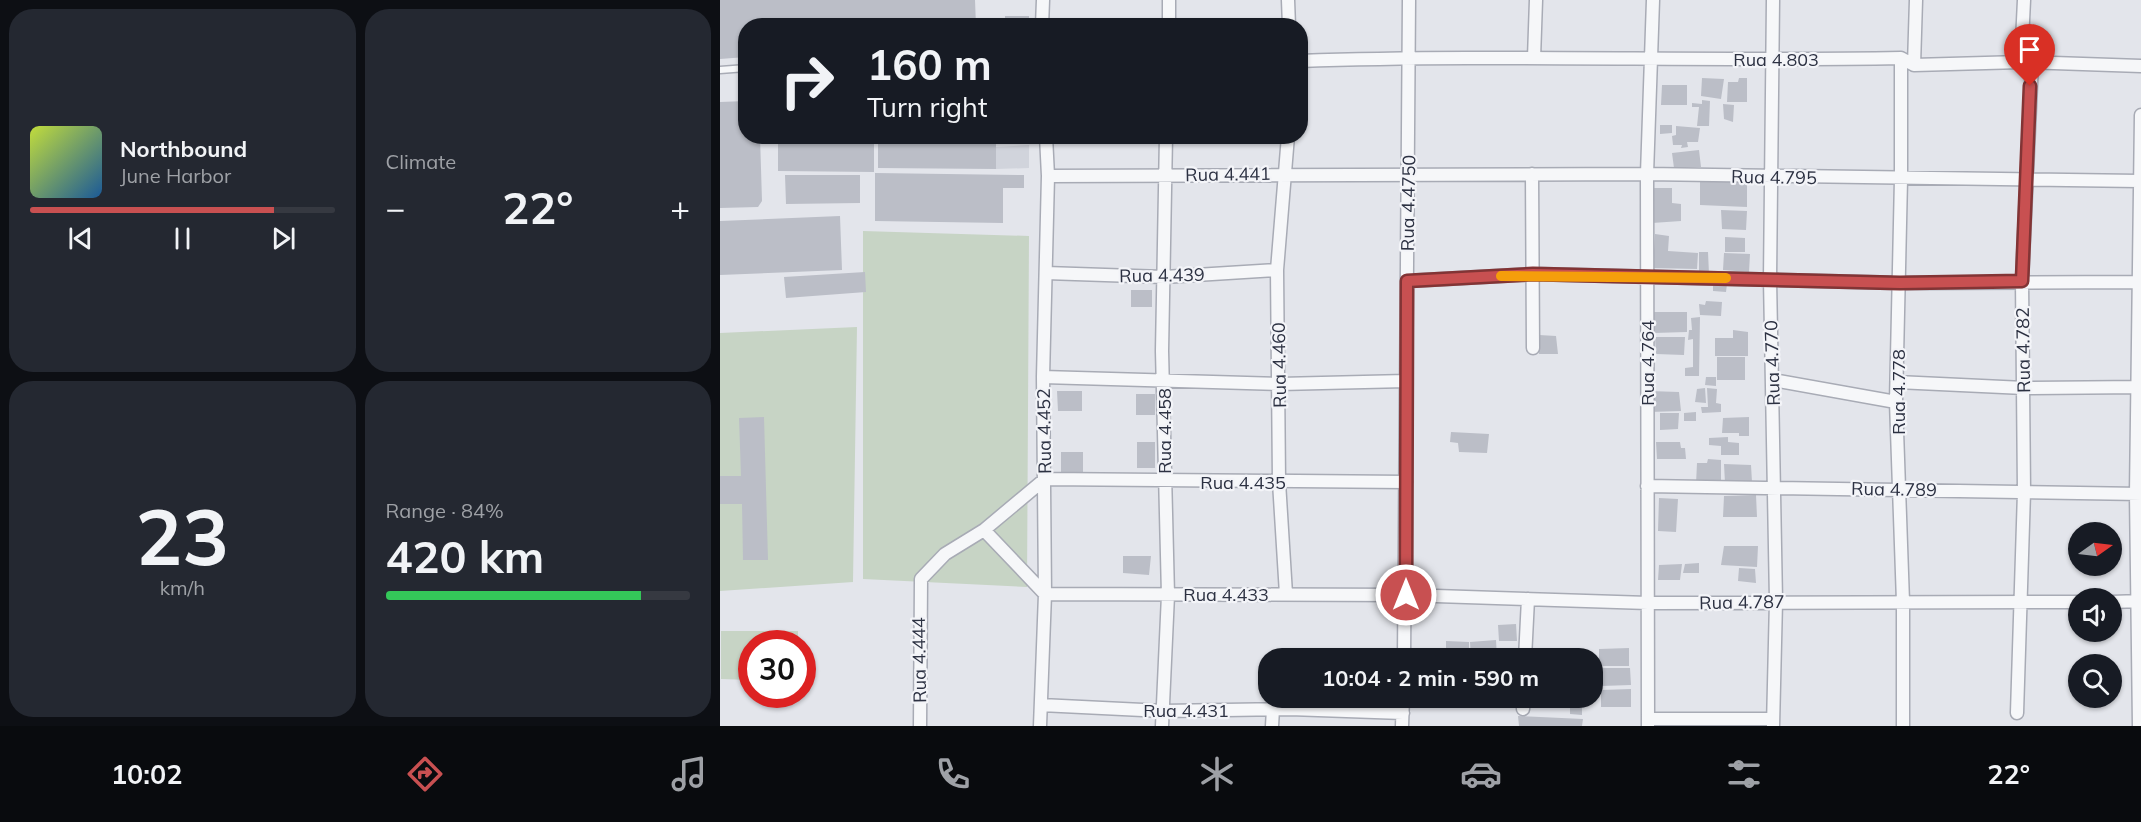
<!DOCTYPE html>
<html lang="en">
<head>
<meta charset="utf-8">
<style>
  body { margin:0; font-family:Mulish,sans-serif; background:#242831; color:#f1f3f6; height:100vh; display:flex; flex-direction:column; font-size:22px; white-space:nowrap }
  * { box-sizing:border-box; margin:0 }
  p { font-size:20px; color:#9ea1a6 }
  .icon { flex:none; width:33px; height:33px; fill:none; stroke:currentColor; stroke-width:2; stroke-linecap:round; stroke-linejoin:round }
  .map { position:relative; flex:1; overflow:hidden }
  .drawer { display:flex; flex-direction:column; gap:9px; padding:9px; background:#0d0f14; width:720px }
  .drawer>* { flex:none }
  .top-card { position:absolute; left:18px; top:18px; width:570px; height:126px; border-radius:24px; box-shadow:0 2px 4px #0004; background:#171b24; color:#f1f3f6; overflow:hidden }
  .needle { width:39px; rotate:76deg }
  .buttons { position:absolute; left:1348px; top:522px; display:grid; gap:12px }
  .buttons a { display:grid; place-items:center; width:54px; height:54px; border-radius:50%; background:#171b24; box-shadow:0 2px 4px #0004; font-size:30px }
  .speed { position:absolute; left:18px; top:630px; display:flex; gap:12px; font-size:30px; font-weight:700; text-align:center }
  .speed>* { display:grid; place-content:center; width:78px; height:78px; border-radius:50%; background:#171b24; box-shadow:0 2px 4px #0004; line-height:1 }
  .speed .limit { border:9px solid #d22; background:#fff; color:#111 }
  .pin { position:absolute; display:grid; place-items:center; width:51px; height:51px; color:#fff; margin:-62px -26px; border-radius:50% 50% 50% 0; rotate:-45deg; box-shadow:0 0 6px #0007 }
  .pin .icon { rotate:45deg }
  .me { position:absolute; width:66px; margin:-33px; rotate:0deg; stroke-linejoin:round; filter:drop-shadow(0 0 4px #0008) }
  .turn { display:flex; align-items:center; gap:21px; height:126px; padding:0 30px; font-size:27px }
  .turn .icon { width:78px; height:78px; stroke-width:2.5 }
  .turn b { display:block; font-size:42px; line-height:51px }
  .big { font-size:45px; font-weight:700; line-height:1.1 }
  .drawer .widget { flex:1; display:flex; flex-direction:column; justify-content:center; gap:9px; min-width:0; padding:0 21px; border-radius:24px; background:#242831 }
  .drawer .dial { align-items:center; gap:0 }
  .dial b { font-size:78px; line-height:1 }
  .song { display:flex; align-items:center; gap:18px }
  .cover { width:72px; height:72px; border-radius:9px; background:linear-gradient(135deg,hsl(70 70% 55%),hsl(210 70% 35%)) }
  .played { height:6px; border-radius:3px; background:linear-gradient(90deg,#c85051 80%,#363941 80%) }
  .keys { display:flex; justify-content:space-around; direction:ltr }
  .heat { display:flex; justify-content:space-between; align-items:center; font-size:33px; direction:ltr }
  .charge { height:9px; border-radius:4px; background:linear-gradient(90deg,#34c759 84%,#363941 0) }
  .drawer .tiles { flex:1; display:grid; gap:9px; grid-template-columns:repeat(2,1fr) }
  .trip { position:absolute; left:538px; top:648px; width:345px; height:60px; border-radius:24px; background:#171b24; box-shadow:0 2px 4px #0004; font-weight:700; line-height:60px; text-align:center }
  .dock { display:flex; height:96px; justify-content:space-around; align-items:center; background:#090b0e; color:#9ea1a6 }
  .dock .icon { width:42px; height:42px }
  .dock .on { color:#c85051 }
  .dock b { font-size:27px; color:#f1f3f6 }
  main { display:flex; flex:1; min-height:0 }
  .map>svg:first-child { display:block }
  .built { fill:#d1d4dc }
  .green { fill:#c7d4c5 }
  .building { fill:#bbbec7 }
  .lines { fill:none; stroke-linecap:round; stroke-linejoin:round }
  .lane-casing { stroke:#a8abb5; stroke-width:9 }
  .street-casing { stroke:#a8abb5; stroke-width:15 }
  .lane { stroke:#f6f7f9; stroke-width:6 }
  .street { stroke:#f6f7f9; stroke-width:12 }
  .route-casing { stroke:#823435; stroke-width:15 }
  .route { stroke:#c85051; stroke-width:10 }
  .slow { stroke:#f59e0b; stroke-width:10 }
  .labels { text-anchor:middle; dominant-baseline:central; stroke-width:4.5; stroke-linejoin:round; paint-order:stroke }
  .street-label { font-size:18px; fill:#2c3142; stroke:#f3f4f8 }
</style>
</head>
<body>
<main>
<section class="drawer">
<div class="tiles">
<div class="widget">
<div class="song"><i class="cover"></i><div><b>Northbound</b><p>June Harbor</p></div></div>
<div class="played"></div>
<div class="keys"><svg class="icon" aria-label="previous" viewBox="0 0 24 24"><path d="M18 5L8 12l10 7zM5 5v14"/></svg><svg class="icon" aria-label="pause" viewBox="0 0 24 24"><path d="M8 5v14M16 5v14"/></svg><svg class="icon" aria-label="next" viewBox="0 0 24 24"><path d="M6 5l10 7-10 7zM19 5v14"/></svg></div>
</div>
<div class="widget"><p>Climate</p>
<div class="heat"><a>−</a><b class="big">22°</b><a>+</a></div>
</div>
<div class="widget dial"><b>23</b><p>km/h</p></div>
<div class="widget"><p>Range · 84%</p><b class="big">420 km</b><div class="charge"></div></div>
</div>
</section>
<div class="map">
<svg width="1421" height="726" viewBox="0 0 1421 726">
  <rect width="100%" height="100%" fill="#e3e5eb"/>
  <!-- built -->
  <path class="built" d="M 309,145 L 309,168 L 276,169 L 276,147 Z"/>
  <!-- green -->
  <path class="green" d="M 143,231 L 309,236 L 307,587 L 143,579 Z
    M 137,327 L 133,582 L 0,591 L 0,333 Z
    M 1,631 L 78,631 L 78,643 L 32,644 L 31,680 L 1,679 Z"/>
  <!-- building -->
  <path class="building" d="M 0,0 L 255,0 L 256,26 L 26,26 L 26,57 L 0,59 Z
    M 285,16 L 309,16 L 309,26 L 285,26 Z
    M 982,78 L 1004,79 L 1001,99 L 981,96 Z
    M 1019,78 L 1027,78 L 1027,102 L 1007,102 L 1008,82 L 1018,82 Z
    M 942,85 L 967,85 L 967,105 L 941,105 Z
    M 982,100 L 990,101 L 989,126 L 977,126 L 979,107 L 972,107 L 972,103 L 982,104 Z
    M 26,101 L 26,136 L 40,136 L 42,201 L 38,207 L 0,208 L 0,102 Z
    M 1003,104 L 1014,105 L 1013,122 L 1004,119 Z
    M 940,125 L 952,125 L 952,133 L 940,134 Z
    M 956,126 L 980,128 L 978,142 L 967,142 L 968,147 L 961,148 L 962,145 L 953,145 L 952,136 L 956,135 Z
    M 58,136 L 154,136 L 154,172 L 58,171 Z
    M 158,136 L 276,136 L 276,169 L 158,168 Z
    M 979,150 L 981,167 L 954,168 L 952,153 Z
    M 155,173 L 304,175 L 304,188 L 283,188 L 283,223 L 155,221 Z
    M 65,175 L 140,175 L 140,203 L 66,204 Z
    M 980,181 L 1027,182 L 1027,207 L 980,205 Z
    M 932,188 L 952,188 L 952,203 L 961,204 L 961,221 L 932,223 Z
    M 1001,210 L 1027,211 L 1026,230 L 1002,229 Z
    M 120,216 L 122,270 L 0,275 L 0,221 Z
    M 935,234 L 949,236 L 948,251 L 978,253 L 977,269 L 933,268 Z
    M 1005,237 L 1025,238 L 1025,252 L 1005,252 Z
    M 979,252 L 988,252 L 989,274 L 979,274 Z
    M 1004,253 L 1030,254 L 1029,272 L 1003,270 Z
    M 145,272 L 146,292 L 66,298 L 64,277 Z
    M 993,284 L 1007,284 L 1006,292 L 993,291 Z
    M 411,290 L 432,290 L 432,307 L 411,307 Z
    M 986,301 L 1002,302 L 1001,316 L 980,315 L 979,304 L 985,305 Z
    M 933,312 L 967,312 L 967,332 L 933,333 Z
    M 980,317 L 979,376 L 965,376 L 965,368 L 973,367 L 973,339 L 968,340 L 969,330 L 972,330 L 971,318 Z
    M 1013,330 L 1028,332 L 1028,356 L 995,356 L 995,338 L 1013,338 Z
    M 819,335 L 836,336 L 838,354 L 819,354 Z
    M 935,337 L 965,337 L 964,355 L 936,354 Z
    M 997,357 L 1025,357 L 1025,380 L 997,380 Z
    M 986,377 L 996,377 L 996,386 L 985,385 Z
    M 985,388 L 986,403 L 975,402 L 977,389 Z
    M 987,388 L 997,389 L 996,403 L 1001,404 L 1001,412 L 982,413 L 981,407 L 988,407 Z
    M 337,391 L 362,391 L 362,411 L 338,411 Z
    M 929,391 L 959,392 L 961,411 L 929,412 Z
    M 416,394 L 435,394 L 435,415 L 416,415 Z
    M 976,412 L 976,421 L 964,421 L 964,413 Z
    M 940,413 L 959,413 L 958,429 L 940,430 Z
    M 44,417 L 48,560 L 23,560 L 22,504 L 0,504 L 0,476 L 21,476 L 19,418 Z
    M 1029,417 L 1029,436 L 1019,436 L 1019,433 L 1002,433 L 1003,418 Z
    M 731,432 L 769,434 L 767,453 L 739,452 L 738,443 L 730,442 Z
    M 1008,437 L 1008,442 L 1019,443 L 1019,455 L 1001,455 L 1001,446 L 989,445 L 989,438 Z
    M 417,442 L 435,442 L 435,468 L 417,468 Z
    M 936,442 L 960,442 L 961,448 L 965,448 L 966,459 L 937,459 Z
    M 341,452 L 363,452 L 363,473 L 341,473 Z
    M 988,459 L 1001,460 L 1001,484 L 976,484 L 977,463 L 987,463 Z
    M 1004,464 L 1031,465 L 1032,482 L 1005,483 Z
    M 1036,495 L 1037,517 L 1003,517 L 1004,496 Z
    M 939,498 L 958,499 L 956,532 L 938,531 Z
    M 1004,546 L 1038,546 L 1037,567 L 1001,565 Z
    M 403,556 L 431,556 L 429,575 L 403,573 Z
    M 979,563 L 979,573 L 963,573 L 965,564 Z
    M 962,564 L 960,580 L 938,580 L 939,565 Z
    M 1019,568 L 1035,569 L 1036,583 L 1018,581 Z
    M 796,624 L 797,641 L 779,641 L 778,625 Z
    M 776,640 L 777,658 L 751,658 L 750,642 Z
    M 726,641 L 749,642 L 749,658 L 726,658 Z
    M 909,648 L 909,666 L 879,666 L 879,649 Z
    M 819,650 L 834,650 L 834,658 L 819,658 Z
    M 880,668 L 910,668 L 911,685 L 881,686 Z
    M 911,689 L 911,707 L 881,707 L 881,690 Z
    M 850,698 L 862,698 L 862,715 L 850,714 Z
    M 798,716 L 863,719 L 862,726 L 799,726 Z"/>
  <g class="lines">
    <defs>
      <path id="lane" d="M 0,70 L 26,68"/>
      <path id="street" d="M 568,0 L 569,26
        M 322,26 L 323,0
        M 449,26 L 449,0
        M 814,58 L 816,0
        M 1181,58 L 1181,179 L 1176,402 L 1183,602 L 1183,726
        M 580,61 C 781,54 981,62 1181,58 L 1194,65 L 1301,62 L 1421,66
        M 1301,62 L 1304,0
        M 1194,65 L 1196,0
        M 812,174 L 813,348
        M 328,176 L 927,174 L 1419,181
        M 326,273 L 444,277 L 557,270
        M 687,281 L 813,274 L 1180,283 L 1417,282
        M 323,377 L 560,384 L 686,381
        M 1053,380 L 1176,402
        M 1177,382 L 1304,388 L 1421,387
        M 927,486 L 1421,494
        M 264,530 L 325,479 L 686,482
        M 566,594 L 559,482 L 557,270 L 568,136
        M 1392,602 L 1421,601
        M 684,658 L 689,0
        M 805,658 L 808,599
        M 321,705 L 443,711 L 570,709 L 683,713
        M 803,709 L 804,698
        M 1297,713 L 1304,492 L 1302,281 L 1312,63
        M 928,719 L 1053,719
        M 200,726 L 201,579 L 225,554 L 264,530 L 325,594 L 686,595 L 928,603 L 1359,602
        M 320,726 L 325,594 L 323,377 L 328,176 L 326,136
        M 442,726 L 448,595 L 442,351 L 446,136
        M 552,726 L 553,709
        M 682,726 L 683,698
        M 928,726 L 927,174 L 933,0
        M 1053,726 L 1056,601 L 1050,279 L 1053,0
        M 1419,726 L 1416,494 L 1421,115"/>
    </defs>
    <!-- lane casing -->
    <use href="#lane" class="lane-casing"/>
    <!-- street casing -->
    <use href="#street" class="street-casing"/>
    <!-- lane -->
    <use href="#lane" class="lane"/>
    <!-- street -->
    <use href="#street" class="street"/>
  </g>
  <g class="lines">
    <defs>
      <path id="route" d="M 686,595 L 687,281 L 813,274 L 1180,283 L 1302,281 L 1310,86"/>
    </defs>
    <!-- route casing -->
    <use href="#route" class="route-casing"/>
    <!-- route -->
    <use href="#route" class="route"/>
    <!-- slow -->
    <path class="slow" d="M 781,276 L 1006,278"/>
  </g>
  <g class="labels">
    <!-- street labels -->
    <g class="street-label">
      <text x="1056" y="59">Rua 4.803</text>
      <text transform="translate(508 174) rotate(-1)">Rua 4.441</text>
      <text transform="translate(1054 177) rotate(1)">Rua 4.795</text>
      <text transform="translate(688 203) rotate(-89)">Rua 4.4750</text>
      <text transform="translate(442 275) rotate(-1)">Rua 4.439</text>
      <text transform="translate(1303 350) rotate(-91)">Rua 4.782</text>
      <text transform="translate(927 363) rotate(-90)">Rua 4.764</text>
      <text transform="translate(1052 363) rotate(-92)">Rua 4.770</text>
      <text transform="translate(559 365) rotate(-91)">Rua 4.460</text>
      <text transform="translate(1178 392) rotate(-90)">Rua 4.778</text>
      <text transform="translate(324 431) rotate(-91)">Rua 4.452</text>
      <text transform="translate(444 431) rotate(-90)">Rua 4.458</text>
      <text x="523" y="482">Rua 4.435</text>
      <text transform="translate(1174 489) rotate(1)">Rua 4.789</text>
      <text x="506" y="594">Rua 4.433</text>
      <text transform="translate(1022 602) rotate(-1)">Rua 4.787</text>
      <text transform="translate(199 660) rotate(-91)">Rua 4.444</text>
      <text x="466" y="710">Rua 4.431</text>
    </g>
  </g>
</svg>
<div class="buttons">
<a><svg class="needle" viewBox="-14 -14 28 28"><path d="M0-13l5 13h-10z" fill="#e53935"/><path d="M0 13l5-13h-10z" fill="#9ea1a6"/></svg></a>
<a><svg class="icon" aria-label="sound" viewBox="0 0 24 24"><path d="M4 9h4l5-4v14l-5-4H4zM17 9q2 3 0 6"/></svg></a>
<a><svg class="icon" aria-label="search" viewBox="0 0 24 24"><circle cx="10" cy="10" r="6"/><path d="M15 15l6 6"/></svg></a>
</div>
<div class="speed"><div class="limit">30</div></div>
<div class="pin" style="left:1310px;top:86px;background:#d93025"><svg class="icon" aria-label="arrive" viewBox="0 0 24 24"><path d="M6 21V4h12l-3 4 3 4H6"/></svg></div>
<svg class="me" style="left:686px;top:595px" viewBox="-20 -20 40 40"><circle r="17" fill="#c85051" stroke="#fff" stroke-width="3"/><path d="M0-11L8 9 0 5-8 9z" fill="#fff"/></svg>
<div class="trip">10:04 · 2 min · 590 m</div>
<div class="top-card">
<div class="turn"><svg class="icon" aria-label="right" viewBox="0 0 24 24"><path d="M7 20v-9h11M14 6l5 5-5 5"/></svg><div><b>160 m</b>Turn right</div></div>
</div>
</div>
</main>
<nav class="dock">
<b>10:02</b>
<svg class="icon on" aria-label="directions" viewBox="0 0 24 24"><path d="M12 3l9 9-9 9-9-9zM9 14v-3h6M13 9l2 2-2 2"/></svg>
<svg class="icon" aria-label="music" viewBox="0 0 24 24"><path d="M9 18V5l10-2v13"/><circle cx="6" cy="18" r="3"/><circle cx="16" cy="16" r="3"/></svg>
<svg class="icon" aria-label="phone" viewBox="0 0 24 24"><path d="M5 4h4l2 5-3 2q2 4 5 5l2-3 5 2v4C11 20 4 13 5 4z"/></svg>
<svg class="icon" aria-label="climate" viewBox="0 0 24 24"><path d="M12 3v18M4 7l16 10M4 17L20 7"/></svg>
<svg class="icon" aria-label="car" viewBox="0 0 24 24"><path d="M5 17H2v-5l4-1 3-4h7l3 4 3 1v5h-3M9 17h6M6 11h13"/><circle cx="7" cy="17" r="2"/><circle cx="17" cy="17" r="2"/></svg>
<svg class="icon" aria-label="filters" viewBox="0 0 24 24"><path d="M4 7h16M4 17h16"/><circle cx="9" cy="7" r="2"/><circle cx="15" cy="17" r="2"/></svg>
<b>22°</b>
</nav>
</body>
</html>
